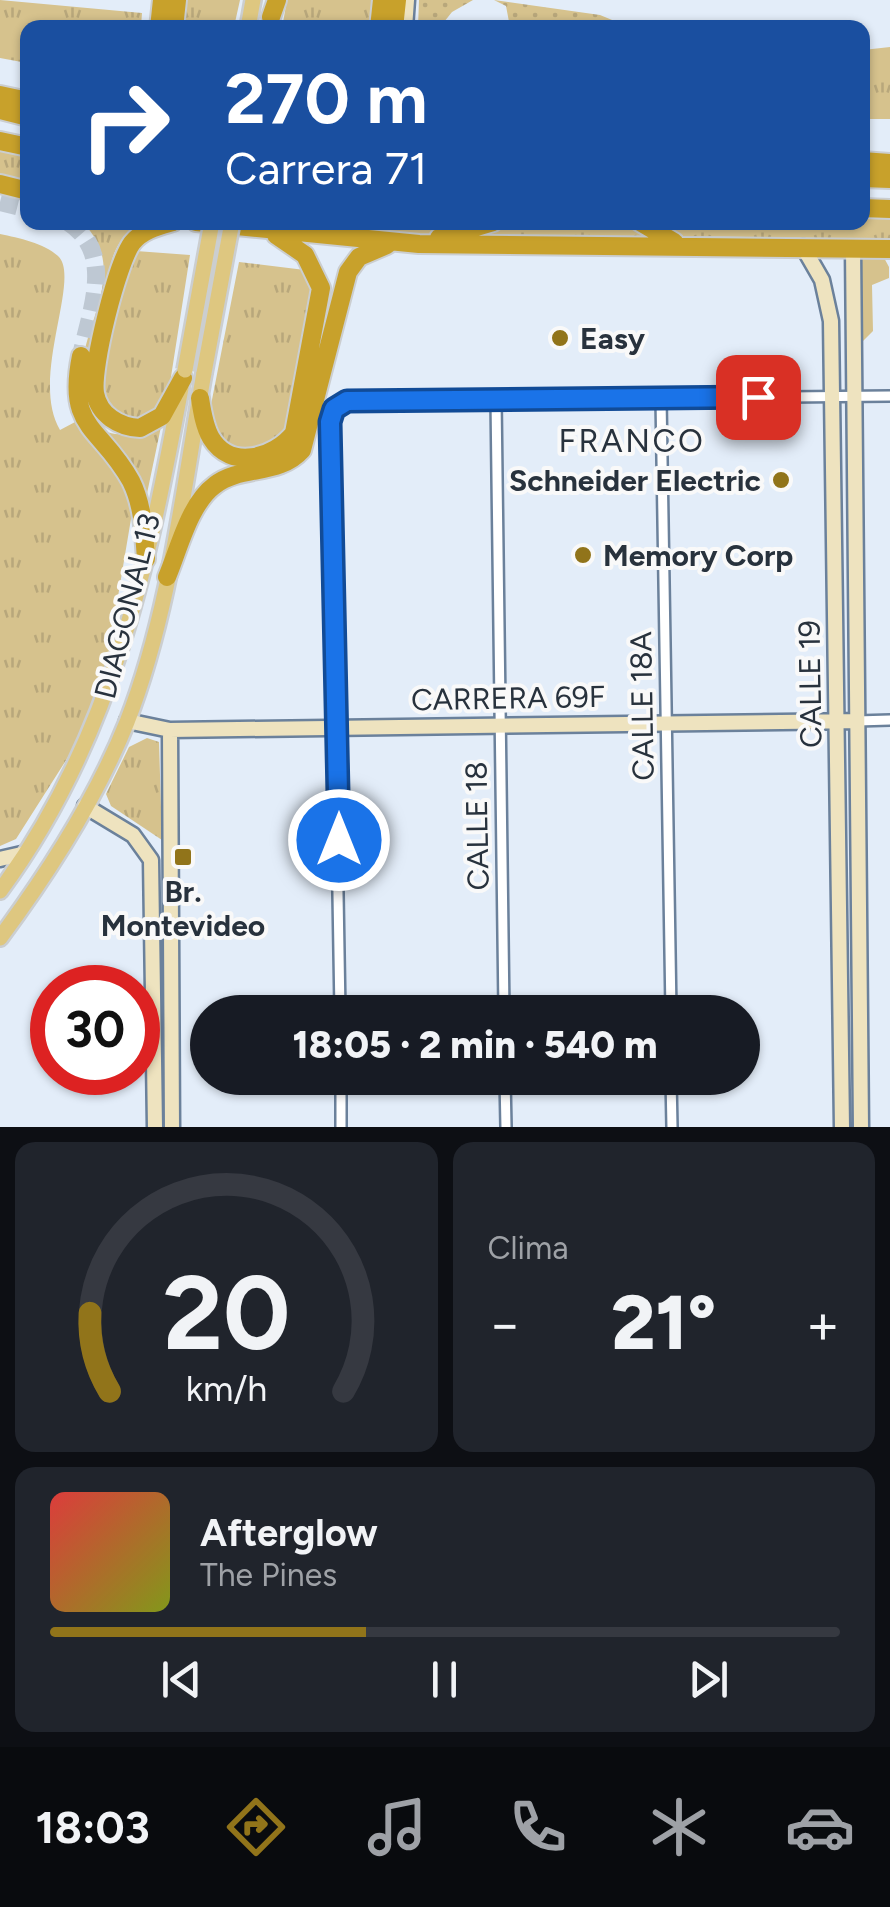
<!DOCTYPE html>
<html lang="es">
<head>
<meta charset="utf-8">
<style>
  body { margin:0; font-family:Figtree,sans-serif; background:#20242c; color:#f1f3f6; height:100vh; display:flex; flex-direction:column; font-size:38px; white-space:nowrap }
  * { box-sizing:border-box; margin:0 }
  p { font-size:32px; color:#9ea1a6 }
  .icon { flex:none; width:55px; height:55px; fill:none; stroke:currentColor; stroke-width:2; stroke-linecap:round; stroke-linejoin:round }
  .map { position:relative; height:1127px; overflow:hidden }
  .sheet { display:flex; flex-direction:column; gap:15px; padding:15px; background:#0d0f14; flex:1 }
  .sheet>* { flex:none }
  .hud { position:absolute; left:20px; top:20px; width:850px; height:210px; border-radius:20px; box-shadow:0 2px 8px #0004; background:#1a4fa0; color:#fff; overflow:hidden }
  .speed { position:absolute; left:30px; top:965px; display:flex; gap:20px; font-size:50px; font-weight:700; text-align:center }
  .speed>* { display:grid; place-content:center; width:130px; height:130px; border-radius:50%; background:#171b24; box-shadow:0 2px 8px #0004; line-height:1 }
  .speed .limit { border:15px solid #d22; background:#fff; color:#111 }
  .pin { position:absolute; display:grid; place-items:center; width:85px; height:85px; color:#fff; margin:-42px; border-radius:20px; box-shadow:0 5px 15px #0006 }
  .me { position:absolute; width:110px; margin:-55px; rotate:0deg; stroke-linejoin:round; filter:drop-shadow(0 0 8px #0008) }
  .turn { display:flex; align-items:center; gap:35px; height:210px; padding:0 40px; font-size:45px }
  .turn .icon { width:130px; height:130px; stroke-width:2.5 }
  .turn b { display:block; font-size:70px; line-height:85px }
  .big { font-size:75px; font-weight:800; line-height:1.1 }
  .sheet .tile { flex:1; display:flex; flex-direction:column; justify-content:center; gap:15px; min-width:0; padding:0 35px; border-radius:20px; background:#20242c }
  .sheet .dial { align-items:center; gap:0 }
  .dial svg { height:260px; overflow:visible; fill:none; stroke:#363941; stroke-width:7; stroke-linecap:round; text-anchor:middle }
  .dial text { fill:#f1f3f6; stroke:none }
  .song { display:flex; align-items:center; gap:30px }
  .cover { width:120px; height:120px; border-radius:15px; background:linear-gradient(135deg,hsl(0 70% 55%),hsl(70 70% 35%)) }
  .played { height:10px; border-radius:5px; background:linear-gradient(90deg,#91741a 40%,#363941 40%) }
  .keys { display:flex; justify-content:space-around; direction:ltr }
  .heat { display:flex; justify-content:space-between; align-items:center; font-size:55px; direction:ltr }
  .sheet .tiles { flex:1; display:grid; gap:15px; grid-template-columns:1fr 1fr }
  .tile:last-child { grid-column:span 2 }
  .trip { position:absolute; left:190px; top:995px; width:570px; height:100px; border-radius:50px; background:#171b24; box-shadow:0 2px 8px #0004; font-weight:800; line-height:100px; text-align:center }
  .dock { display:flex; height:160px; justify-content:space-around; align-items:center; background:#090b0e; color:#9ea1a6 }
  .dock .icon { width:70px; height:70px }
  .dock .current { color:#91741a }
  .dock b { font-size:45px; color:#f1f3f6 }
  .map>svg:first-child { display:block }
  .grass { fill:url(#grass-tufts) }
  .park { fill:url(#park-dots) }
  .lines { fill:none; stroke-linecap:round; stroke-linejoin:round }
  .highway-tunnel { stroke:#bec8d3; stroke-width:18; stroke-dasharray:18 9; stroke-linecap:butt }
  .street-casing { stroke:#6b819b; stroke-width:14 }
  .secondary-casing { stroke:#6b819b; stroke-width:19 }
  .primary-casing { stroke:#cbced0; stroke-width:20 }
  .highway-casing { stroke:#cbced0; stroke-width:22 }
  .street { stroke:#fff; stroke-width:9 }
  .secondary { stroke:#eee3bf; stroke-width:14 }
  .primary { stroke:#dec780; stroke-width:15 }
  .highway { stroke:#c8a12b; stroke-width:18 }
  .primary-bridge-casing { stroke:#cbced0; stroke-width:20; stroke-linecap:butt }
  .primary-bridge { stroke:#dec780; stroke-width:15 }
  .route-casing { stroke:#114b97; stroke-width:25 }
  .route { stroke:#1a73e8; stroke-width:18 }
  .poi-dot { fill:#91741a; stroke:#f9f9f9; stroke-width:4 }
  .labels { text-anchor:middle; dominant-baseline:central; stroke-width:8; stroke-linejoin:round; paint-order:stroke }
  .poi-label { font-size:30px; font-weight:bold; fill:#28323d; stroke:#f9f9f9; text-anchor:start }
  .street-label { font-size:30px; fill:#28323d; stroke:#f9f9f9 }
  .neighbourhood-label { font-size:32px; letter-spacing:2.5px; fill:#28323d; stroke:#f9f9f9 }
</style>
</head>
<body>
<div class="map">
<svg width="890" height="1127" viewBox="0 0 890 1127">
  <defs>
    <pattern id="grass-tufts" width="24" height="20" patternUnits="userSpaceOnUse" patternTransform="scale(2.5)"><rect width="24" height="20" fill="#d6c28d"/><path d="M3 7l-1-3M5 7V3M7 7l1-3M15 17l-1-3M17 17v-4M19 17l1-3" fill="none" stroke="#b8a77b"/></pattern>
    <pattern id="park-dots" width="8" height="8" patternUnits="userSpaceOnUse" patternTransform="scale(2.5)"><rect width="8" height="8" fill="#d6c28d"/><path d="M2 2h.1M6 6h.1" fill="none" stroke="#b8a77b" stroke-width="1.8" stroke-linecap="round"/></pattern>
  </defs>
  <rect width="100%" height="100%" fill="#e3edf9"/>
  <!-- grass -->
  <path class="grass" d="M 0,0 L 142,13 L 141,27 L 28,28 L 27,63 L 0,58 Z
    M 184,0 L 240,0 L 234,27 L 180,28 Z
    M 287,0 L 376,0 L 373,27 L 282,28 Z
    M 890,47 L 890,119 L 863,119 L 863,50 Z
    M 0,146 L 27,152 L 27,182 L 0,176 Z
    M 863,211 L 890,212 L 890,239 L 677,236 L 658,223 L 862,222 Z
    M 513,222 L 629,223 L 655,236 L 475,236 Z
    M 83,223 L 150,223 C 138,227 126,232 119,244 C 108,261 106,291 102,311 C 89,366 62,470 162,422 L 145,503 C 122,467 88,429 82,387 C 74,332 134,274 83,223 Z
    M 259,223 L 472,223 L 419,238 Z
    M 0,234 C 19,238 44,243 58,256 C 82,278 29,378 60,430 L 77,421 L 126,490 L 132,513 L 108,656 L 84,732 L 16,839 L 0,846 Z
    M 136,251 L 190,255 L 168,396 L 160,410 L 137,421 L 110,412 C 90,361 117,301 136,251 Z
    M 858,253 L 882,254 L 889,267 L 889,278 L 872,285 L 873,331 L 862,342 Z
    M 239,262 L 313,271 L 317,283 L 290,423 C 271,461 217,460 209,415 Z
    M 147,738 L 159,742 L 162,840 L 111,806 L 106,794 L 129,747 Z"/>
  <!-- park -->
  <path class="park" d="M 419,0 L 473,0 L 452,12 L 440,27 L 418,27 Z
    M 494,0 L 600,15 L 617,22 L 616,27 L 510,27 L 506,6 Z"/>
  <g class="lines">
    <!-- highway-tunnel -->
    <path class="highway-tunnel" d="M 0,202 L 28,209
      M 68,222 C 116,253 90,311 81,356"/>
    <defs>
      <path id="street" d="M 661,398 L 671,1012
        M 496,399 L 504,1012
        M 857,721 L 890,720
        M 340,1012 L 330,422 L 334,409 L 347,401 L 890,396
        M 341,1078 L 341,1127
        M 505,1078 L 506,1127
        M 671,1078 L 672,1127"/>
      <path id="secondary" d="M 405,28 L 407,0
        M 803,247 L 822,280 L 831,321 L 842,1127
        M 853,248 L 861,1127
        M 127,721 L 170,730 L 857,721
        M 170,730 L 172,1127
        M 85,806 L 133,835 L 151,860 L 155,1127
        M 0,859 L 26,853"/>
      <path id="primary" d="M 248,28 L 253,0
        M 0,891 C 112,739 147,570 181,388
        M 0,938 C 49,872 96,799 127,722 C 170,612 183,489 204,373"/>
      <path id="highway" d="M 271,17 L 277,0
        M 159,28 L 162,0
        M 174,28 L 177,0
        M 379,28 L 382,0
        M 394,28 L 397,0
        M 0,95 L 28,101
        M 0,110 L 28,117
        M 0,141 L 28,147
        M 862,161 L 890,163
        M 862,178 L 890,179
        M 0,184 L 28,191
        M 862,208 L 890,209
        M 173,222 C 159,226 142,230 132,243 C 117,264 91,367 95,393 C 99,415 119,427 140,428 L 162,416 L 183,378
        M 196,222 L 419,244 L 890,249
        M 640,222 L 674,242
        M 439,238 L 493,222
        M 81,356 C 66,430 101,426 131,481 C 143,505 144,532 146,559
        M 200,398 C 202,411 204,426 211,438 C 231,471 274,458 294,433 L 321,288 L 305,255 L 276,235
        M 167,577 C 179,549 189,504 215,485 C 241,465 279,476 302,450 L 348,272 L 359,257 L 387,245"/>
    </defs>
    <!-- street casing -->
    <use href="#street" class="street-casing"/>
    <!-- secondary casing -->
    <use href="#secondary" class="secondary-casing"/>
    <!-- primary casing -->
    <use href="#primary" class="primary-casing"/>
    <!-- highway casing -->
    <use href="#highway" class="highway-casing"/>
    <!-- street -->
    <use href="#street" class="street"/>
    <!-- secondary -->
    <use href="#secondary" class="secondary"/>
    <!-- primary -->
    <use href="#primary" class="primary"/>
    <!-- highway -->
    <use href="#highway" class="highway"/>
    <defs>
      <path id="primary-bridge" d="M 185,370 L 212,222
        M 204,373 L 232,222"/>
    </defs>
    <!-- primary-bridge casing -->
    <use href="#primary-bridge" class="primary-bridge-casing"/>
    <!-- primary-bridge -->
    <use href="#primary-bridge" class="primary-bridge"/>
  </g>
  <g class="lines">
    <defs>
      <path id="route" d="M 339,840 L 330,422 L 334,409 L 347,401 L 758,397"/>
    </defs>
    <!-- route casing -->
    <use href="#route" class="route-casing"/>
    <!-- route -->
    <use href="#route" class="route"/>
  </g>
  <!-- markers -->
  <g class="poi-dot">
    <circle cx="560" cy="338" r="10"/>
    <circle cx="781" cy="480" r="10"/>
    <circle cx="583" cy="555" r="10"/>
    <rect x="173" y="847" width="20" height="20" rx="5"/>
  </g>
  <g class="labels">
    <!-- poi labels -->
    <g class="poi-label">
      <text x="580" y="338">Easy</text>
      <text x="761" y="480" text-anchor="end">Schneider Electric</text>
      <text x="603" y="555">Memory Corp</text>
      <text x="183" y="891" text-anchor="middle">Br.<tspan x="183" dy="34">Montevideo</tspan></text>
    </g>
    <!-- street labels -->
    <g class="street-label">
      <text transform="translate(127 606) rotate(-76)">DIAGONAL 13</text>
      <text transform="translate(810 684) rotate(-91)">CALLE 19</text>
      <text transform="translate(508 698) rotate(-1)">CARRERA 69F</text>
      <text transform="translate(642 706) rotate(-91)">CALLE 18A</text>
      <text transform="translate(477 826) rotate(-91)">CALLE 18</text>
    </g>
    <!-- neighbourhood labels -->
    <g class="neighbourhood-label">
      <text x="632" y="441">FRANCO</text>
    </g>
  </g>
</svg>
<div class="speed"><div class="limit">30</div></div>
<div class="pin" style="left:758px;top:397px;background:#d93025"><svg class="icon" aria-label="arrive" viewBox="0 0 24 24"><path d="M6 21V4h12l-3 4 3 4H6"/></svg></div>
<svg class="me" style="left:339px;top:840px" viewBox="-20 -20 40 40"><circle r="17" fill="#1a73e8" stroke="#fff" stroke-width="3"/><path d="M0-11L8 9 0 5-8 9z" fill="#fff"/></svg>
<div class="trip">18:05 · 2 min · 540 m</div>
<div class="hud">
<div class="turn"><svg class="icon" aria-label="right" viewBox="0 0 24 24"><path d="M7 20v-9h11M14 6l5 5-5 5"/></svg><div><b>270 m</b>Carrera 71</div></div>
</div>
</div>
<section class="sheet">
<div class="tiles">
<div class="tile dial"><svg viewBox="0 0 100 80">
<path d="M14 69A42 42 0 1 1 86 69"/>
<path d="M14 69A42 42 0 0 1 8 45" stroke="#91741a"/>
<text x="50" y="56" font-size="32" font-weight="700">20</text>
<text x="50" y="72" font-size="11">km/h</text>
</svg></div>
<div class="tile"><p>Clima</p>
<div class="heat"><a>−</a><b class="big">21°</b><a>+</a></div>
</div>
<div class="tile">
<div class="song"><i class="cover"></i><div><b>Afterglow</b><p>The Pines</p></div></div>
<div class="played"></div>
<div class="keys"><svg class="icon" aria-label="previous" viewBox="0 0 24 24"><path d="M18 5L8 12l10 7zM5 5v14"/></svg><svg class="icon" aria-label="pause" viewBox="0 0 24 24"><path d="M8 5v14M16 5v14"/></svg><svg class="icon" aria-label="next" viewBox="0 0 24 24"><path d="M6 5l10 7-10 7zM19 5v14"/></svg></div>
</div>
</div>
</section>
<nav class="dock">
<b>18:03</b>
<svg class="icon current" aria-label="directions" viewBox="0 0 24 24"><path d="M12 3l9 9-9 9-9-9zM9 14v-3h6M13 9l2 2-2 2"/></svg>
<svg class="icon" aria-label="music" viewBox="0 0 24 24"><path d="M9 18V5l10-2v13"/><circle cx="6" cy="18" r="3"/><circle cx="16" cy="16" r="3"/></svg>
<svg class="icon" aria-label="phone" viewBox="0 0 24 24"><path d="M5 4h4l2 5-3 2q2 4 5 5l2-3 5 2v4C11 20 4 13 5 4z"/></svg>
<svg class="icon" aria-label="climate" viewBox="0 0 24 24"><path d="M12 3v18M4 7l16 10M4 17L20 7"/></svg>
<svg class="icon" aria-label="car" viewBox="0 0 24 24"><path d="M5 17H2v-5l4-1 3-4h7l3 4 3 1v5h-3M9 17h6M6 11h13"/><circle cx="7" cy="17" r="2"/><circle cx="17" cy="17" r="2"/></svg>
</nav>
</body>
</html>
